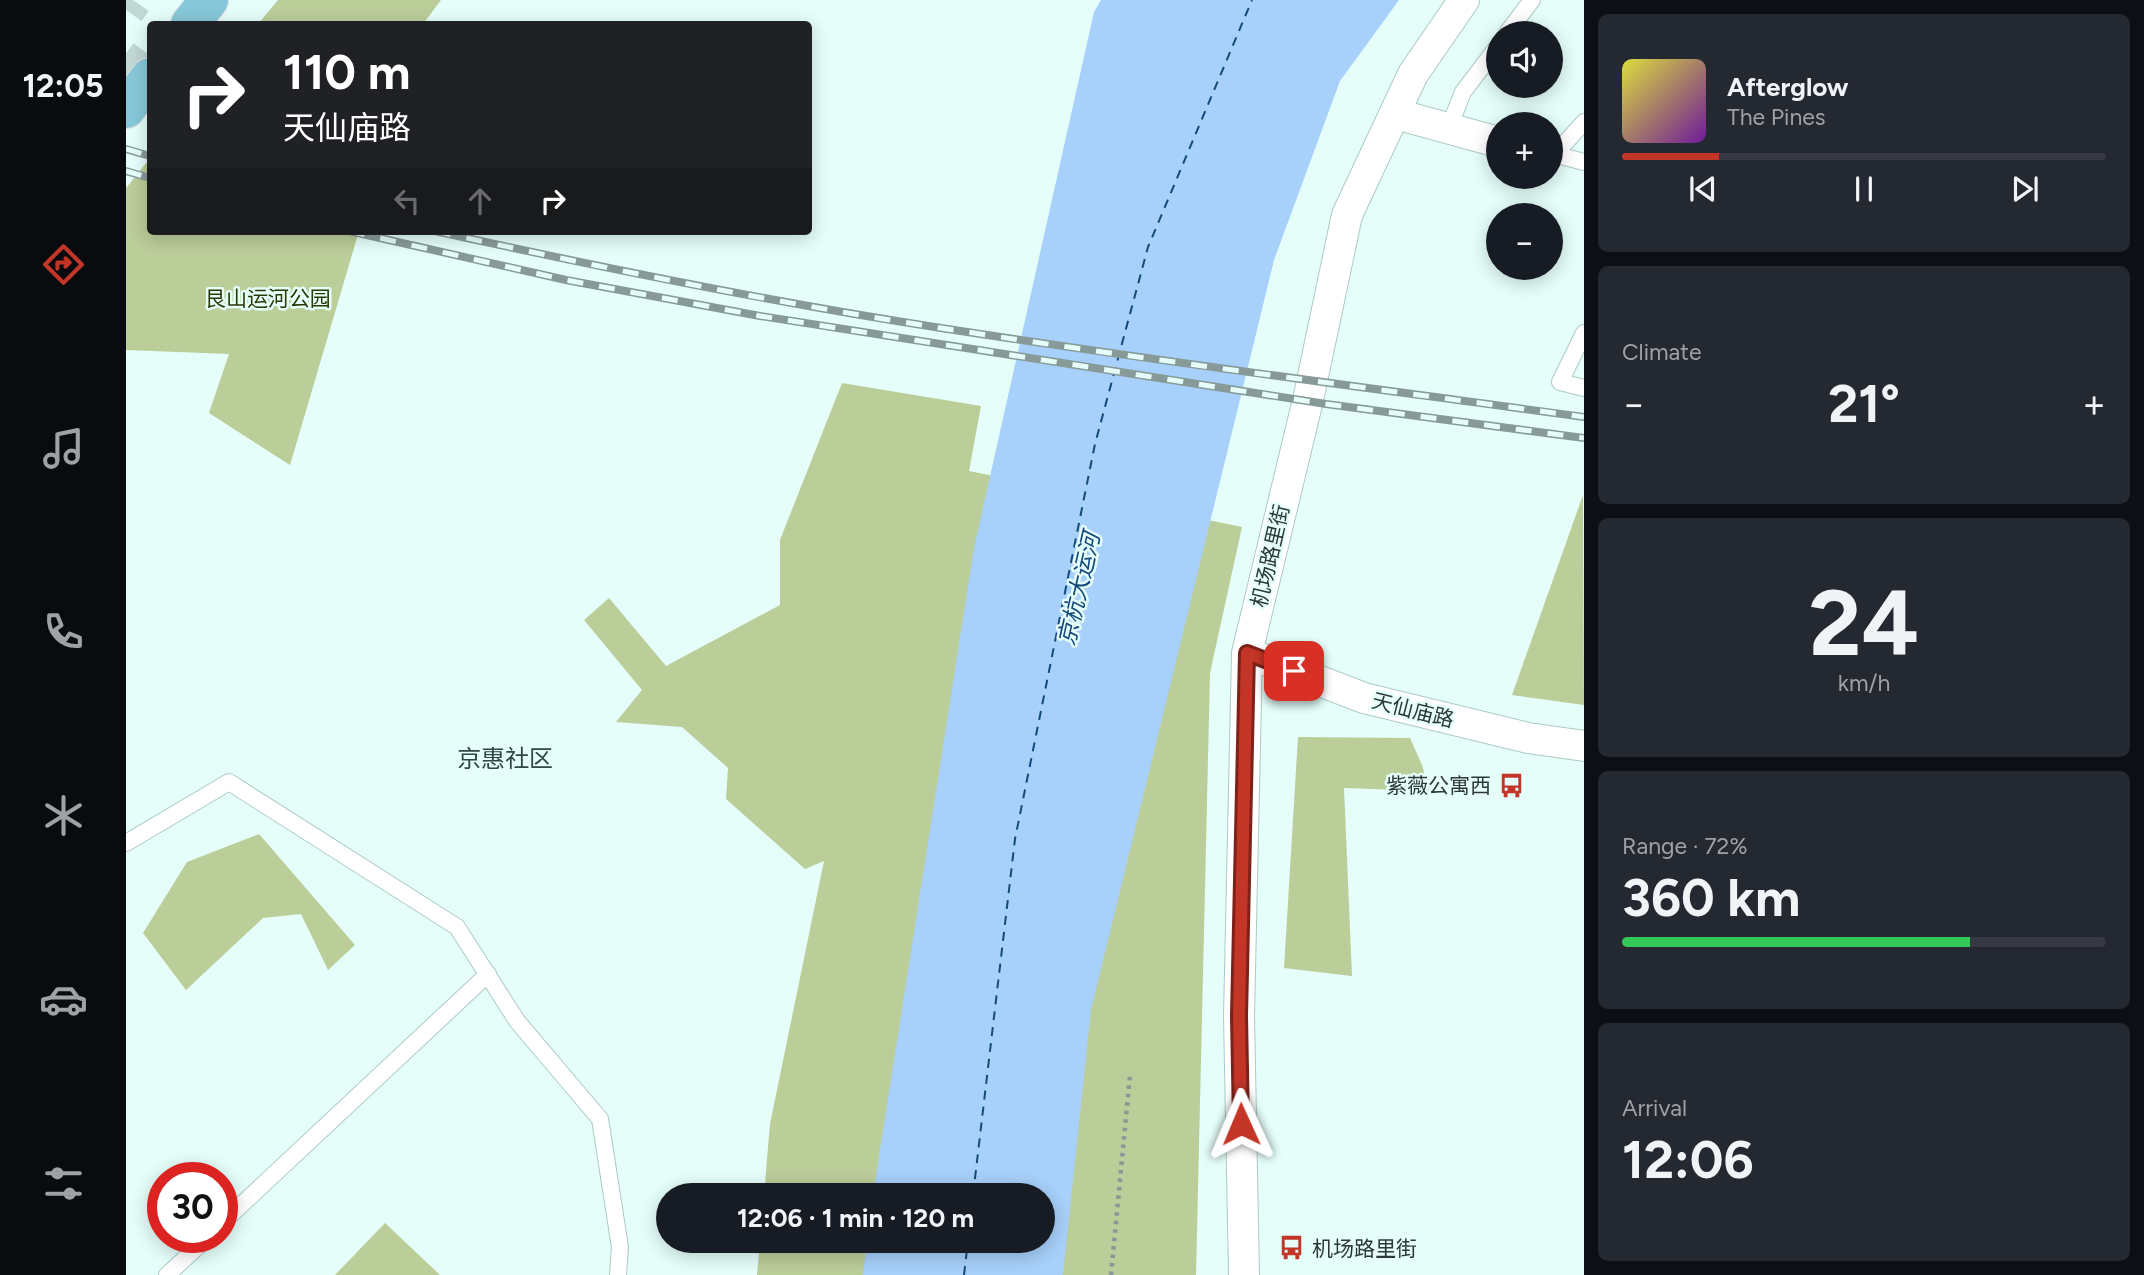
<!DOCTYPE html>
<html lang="en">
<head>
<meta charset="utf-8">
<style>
  body { margin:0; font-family:Figtree,"Noto Sans SC",sans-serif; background:#242831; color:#f1f3f6; height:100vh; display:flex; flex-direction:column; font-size:26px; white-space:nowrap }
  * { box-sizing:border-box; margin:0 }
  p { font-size:23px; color:#9ea1a6 }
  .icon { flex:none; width:38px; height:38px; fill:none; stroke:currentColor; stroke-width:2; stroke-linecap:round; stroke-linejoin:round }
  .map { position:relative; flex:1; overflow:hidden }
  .details { display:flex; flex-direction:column; gap:14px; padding:14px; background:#0d0f14; width:560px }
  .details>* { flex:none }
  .banner { position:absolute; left:21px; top:21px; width:665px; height:214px; border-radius:7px; box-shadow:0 4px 18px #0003; background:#202124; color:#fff; overflow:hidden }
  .buttons { position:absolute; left:1360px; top:21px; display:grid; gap:14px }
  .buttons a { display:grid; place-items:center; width:77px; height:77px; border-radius:50%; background:#171b24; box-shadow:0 4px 18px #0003; font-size:35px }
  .speed { position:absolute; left:21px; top:1162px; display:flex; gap:14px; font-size:35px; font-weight:700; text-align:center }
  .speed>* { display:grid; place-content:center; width:91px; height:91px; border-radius:50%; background:#171b24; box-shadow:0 4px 18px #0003; line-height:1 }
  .speed .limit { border:10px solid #d22; background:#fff; color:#111 }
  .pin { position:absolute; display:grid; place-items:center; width:60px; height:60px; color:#fff; margin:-30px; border-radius:14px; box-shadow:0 4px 10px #0006 }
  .me { position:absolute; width:77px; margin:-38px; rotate:359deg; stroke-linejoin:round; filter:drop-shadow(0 0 5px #0008) }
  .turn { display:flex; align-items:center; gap:24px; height:147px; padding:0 21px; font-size:32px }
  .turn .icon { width:91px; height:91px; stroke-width:2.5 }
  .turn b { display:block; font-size:49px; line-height:60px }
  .lanes { display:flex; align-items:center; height:66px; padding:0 21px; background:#0003; justify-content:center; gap:35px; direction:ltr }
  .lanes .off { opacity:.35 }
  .big { font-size:52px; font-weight:700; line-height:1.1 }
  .details .card { flex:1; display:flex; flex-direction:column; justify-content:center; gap:10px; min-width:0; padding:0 24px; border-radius:10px; background:#242831 }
  .details .dial { align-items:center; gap:0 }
  .dial b { font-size:91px; line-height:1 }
  .song { display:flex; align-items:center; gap:21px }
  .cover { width:84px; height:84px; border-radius:10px; background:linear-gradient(135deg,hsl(60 70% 55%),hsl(280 70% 35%)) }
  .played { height:7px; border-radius:4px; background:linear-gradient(90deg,#c23527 20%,#363941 20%) }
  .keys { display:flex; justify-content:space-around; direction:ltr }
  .heat { display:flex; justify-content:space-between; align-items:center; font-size:38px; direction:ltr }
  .charge { height:10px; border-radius:5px; background:linear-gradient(90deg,#34c759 72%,#363941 0) }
  .trip { position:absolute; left:530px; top:1183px; width:399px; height:70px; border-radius:35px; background:#171b24; box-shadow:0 4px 18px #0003; font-weight:700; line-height:70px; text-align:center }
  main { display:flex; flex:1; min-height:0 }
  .dock { display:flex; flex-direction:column; width:126px; justify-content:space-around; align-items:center; background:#090b0e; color:#9ea1a6 }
  .dock .icon { width:49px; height:49px }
  .dock .active { color:#c23527 }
  .dock b { font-size:32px; color:#f1f3f6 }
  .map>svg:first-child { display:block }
  .green { fill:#bbcd99 }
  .water { fill:#a7d0fa }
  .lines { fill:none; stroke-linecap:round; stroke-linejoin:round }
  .ferry { stroke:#144a7a; stroke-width:2; stroke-dasharray:9 7; stroke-linecap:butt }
  .trunk-tunnel { stroke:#c0d7d3; stroke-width:38; stroke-dasharray:38 19; stroke-linecap:butt }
  .service-casing { stroke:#accac6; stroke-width:18 }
  .minor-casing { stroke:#accac6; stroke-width:32 }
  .primary-casing { stroke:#dddfdf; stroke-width:40 }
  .path { stroke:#869996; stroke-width:4.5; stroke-dasharray:3.5 5; stroke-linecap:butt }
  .service { stroke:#fff; stroke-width:16 }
  .minor { stroke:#fff; stroke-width:30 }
  .primary { stroke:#86c8d9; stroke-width:38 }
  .rail-casing { stroke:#879a97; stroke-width:8 }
  .rail { stroke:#e5fefa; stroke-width:5; stroke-dasharray:16; stroke-linecap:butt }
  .route-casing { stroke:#7e2219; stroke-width:18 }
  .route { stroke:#c23527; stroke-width:12 }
  .labels { text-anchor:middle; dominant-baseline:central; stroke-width:5; stroke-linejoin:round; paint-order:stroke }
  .park-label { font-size:21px; fill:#2a3805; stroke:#e5fefa }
  .street-label { font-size:21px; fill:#2d3938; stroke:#e5fefa }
  .poi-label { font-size:21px; fill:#2d3938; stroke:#e5fefa; text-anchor:end }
  .water-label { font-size:23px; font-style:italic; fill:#144a7a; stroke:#e5fefa }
  .quarter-label { font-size:24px; fill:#2d4845; stroke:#e5fefa }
</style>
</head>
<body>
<main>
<nav class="dock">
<b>12:05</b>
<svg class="icon active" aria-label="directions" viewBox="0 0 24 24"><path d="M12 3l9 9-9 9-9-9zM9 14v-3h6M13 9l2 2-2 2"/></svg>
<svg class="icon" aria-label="music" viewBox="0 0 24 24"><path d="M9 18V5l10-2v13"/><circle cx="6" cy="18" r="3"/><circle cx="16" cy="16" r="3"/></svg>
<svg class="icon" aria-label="phone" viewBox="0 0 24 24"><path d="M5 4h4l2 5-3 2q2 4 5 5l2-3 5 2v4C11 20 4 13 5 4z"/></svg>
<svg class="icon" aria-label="climate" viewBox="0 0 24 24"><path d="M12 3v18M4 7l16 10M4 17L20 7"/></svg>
<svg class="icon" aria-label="car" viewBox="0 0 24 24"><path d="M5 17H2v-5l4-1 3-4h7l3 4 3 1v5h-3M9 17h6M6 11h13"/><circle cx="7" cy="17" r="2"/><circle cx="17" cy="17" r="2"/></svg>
<svg class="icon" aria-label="filters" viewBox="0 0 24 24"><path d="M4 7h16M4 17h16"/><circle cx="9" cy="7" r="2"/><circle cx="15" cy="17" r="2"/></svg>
</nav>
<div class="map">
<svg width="1458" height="1275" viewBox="0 0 1458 1275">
  <rect width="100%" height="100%" fill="#e5fefa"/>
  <!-- green -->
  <path class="green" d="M 152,0 L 315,0 L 297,24 L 132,24 Z
    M 24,158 L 24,231 L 233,231 L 164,465 L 83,413 L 103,354 L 0,350 L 0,188 Z
    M 716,383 L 855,406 L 843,471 L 1116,527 L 1084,673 L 1070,1275 L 631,1275 L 634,1241 L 917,1241 L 917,1195 L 638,1195 L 644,1124 L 698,861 L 679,869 L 600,799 L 602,768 L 556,727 L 490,722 L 516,690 L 458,620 L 483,598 L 540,666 L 654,605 L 654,540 Z
    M 1457,495 L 1458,705 L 1386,695 Z
    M 1172,737 L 1284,738 L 1296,765 L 1303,791 L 1218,788 L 1226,976 L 1158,968 Z
    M 133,834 L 229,945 L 202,970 L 175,914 L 137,918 L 60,990 L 17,933 L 61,862 Z
    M 259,1223 L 314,1275 L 209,1275 Z"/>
  <!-- water -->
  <path class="water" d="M 975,0 L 1273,0 L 1214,81 L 1148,260 L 965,1010 L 937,1275 L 737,1275 L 741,1241 L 917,1241 L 917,1195 L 747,1195 L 848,548 L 968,12 Z"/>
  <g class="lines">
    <!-- ferry -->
    <path class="ferry" d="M 847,1195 L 889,839 L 969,444 L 1022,247 L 1126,0
      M 838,1275 L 842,1241"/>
    <!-- trunk-tunnel -->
    <path class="trunk-tunnel" d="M 0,10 L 7,0
      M 0,85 L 24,53"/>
    <defs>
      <path id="service" d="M 1381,33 L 1406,0
        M 1322,130 L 1337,92 L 1372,46
        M 1424,153 L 1458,162
        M 1429,154 L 1458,122
        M 1458,333 L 1434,382 L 1458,388
        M 0,843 L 103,782 L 331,927 L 391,1021 L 474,1119 L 494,1247 L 492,1275
        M 96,1223 L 362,974
        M 41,1275 L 82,1237"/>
      <path id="minor" d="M 1270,114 L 1372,142
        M 1121,653 L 1238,698 L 1402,738 L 1458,746
        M 1118,1275 L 1113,1016 L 1121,653 L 1182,400 L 1221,215 L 1287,74 L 1338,0"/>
      <path id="primary" d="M 64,24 L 83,0
        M 0,109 L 24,77"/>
    </defs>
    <!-- service casing -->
    <use href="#service" class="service-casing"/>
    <!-- minor casing -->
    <use href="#minor" class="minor-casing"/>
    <!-- primary casing -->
    <use href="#primary" class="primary-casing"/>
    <!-- path -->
    <path class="path" d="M 985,1275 L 1004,1075"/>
    <!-- service -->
    <use href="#service" class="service"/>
    <!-- minor -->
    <use href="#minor" class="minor"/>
    <!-- primary -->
    <use href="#primary" class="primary"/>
    <defs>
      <path id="rail" d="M 0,149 L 24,156
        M 0,171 L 24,178
        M 223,231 L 440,280 L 634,316 L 1200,404 L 1458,438
        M 309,231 C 477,268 645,302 815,328 C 1029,361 1244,388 1458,417"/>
    </defs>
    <!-- rail casing -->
    <use href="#rail" class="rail-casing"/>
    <!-- rail -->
    <use href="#rail" class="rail"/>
  </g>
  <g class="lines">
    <defs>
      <path id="route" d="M 1115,1124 L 1113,1016 L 1121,653 L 1168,671"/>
    </defs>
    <!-- route casing -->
    <use href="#route" class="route-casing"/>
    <!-- route -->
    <use href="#route" class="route"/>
  </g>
  <!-- icons -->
  <defs>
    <symbol id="bus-bare" viewBox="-9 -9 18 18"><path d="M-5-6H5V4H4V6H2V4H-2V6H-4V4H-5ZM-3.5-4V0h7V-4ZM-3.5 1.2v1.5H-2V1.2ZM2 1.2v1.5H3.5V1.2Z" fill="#c23527" stroke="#e5fefa" stroke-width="2.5" paint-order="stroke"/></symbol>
  </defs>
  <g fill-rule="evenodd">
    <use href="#bus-bare" x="1368" y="768" width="35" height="35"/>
    <use href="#bus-bare" x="1148" y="1230" width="35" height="35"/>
  </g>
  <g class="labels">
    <!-- park labels -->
    <g class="park-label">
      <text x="142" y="298">艮山运河公园</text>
    </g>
    <!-- street labels -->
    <g class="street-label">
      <text transform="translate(1144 556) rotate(-77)">机场路里街</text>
      <text transform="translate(1287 710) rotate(14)">天仙庙路</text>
    </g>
    <!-- poi labels -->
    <g class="poi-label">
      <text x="1365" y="785">紫薇公寓西</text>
      <text x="1186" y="1248" text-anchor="start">机场路里街</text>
    </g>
    <!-- water labels -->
    <g class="water-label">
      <text transform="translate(953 589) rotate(-77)">京杭大运河</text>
    </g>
    <!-- quarter labels -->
    <g class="quarter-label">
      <text x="379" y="758">京惠社区</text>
    </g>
  </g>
</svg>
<div class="buttons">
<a><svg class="icon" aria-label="sound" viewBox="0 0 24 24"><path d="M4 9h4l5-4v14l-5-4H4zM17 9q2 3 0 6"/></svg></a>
<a>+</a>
<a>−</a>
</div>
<div class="speed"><div class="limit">30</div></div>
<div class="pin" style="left:1168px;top:671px;background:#d93025"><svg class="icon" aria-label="arrive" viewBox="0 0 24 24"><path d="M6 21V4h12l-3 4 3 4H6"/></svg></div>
<svg class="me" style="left:1115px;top:1124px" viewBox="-20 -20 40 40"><path d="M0-17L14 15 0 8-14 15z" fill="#c23527" stroke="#fff" stroke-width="4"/></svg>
<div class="trip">12:06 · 1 min · 120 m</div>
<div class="banner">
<div class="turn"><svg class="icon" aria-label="right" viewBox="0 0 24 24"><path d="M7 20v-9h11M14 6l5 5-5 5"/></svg><div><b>110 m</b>天仙庙路</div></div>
<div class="lanes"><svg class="icon off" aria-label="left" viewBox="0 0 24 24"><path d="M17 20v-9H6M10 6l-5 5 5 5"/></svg><svg class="icon off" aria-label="ahead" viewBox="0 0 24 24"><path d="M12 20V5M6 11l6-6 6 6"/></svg><svg class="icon" aria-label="right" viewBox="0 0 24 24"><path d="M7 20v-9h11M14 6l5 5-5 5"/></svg></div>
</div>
</div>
<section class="details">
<div class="card">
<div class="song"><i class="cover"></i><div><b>Afterglow</b><p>The Pines</p></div></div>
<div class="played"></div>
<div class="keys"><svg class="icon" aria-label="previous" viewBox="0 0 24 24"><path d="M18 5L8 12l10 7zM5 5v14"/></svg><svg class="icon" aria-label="pause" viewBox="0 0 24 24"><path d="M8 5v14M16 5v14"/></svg><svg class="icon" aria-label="next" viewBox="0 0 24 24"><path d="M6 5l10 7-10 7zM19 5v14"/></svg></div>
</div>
<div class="card"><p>Climate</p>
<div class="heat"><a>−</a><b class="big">21°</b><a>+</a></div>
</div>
<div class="card dial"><b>24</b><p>km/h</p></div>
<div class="card"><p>Range · 72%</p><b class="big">360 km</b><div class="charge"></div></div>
<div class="card"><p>Arrival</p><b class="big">12:06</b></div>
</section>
</main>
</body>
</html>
